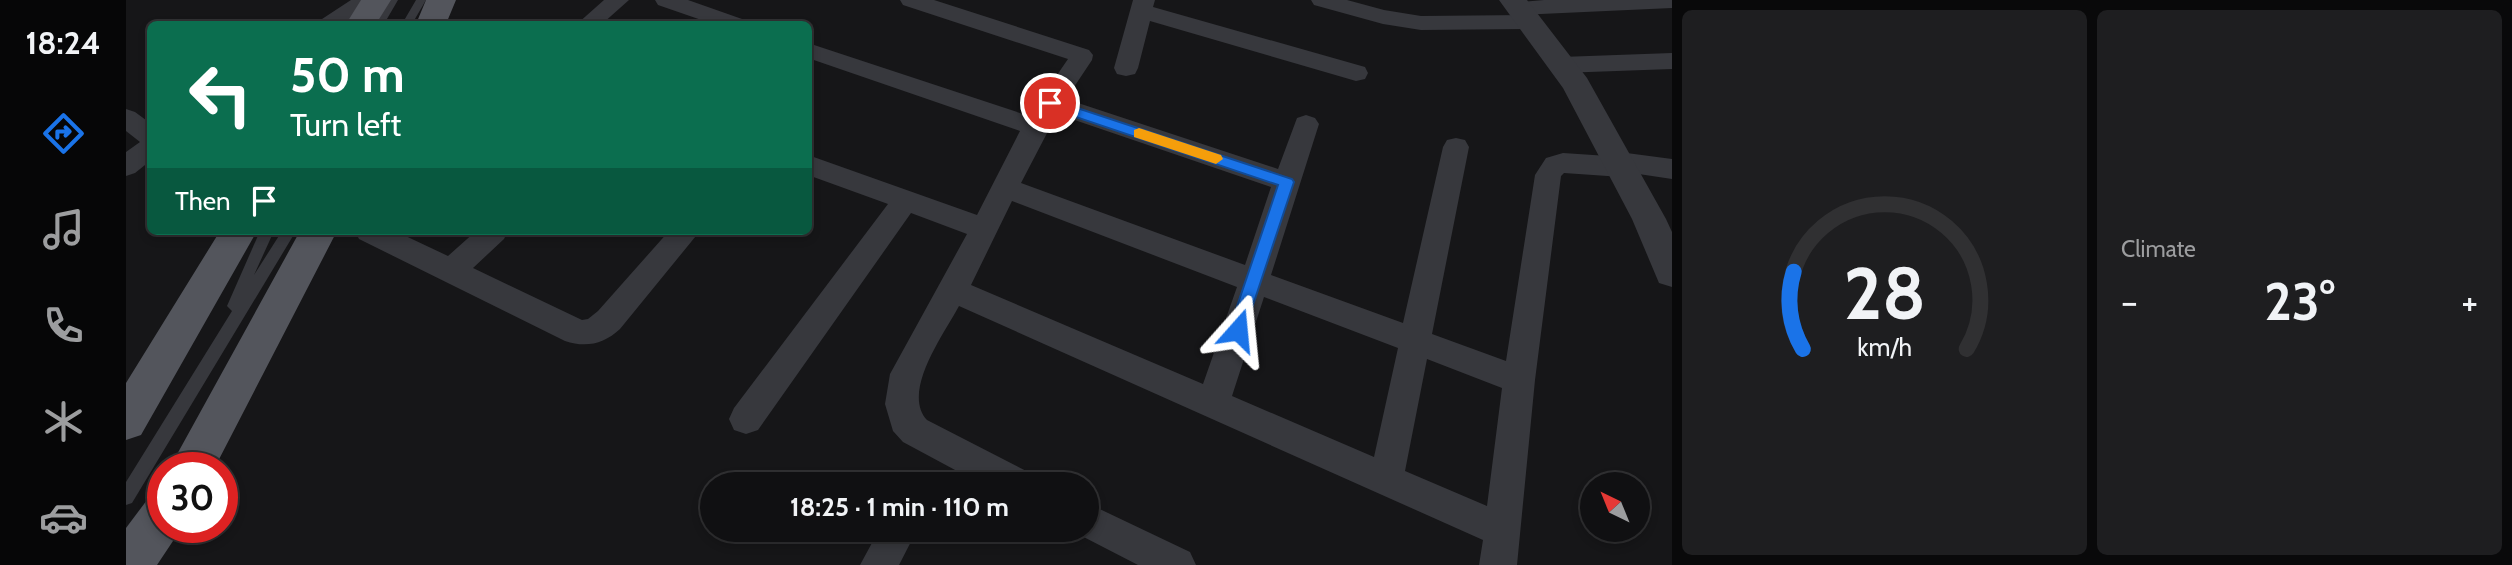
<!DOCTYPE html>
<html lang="en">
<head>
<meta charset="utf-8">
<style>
  body { margin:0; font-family:Cabin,sans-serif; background:#1e1e20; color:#f1f3f6; height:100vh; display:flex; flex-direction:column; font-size:26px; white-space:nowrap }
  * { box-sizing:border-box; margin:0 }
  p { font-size:23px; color:#9c9d9f }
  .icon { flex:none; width:38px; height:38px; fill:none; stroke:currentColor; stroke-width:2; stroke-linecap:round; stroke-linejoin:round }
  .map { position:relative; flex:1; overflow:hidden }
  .panel { display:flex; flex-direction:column; gap:10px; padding:10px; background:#09090a; width:840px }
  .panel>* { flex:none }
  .guide { position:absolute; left:21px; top:21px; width:665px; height:214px; border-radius:10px; box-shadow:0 4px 10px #0003,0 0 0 2px #303032; background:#0b6e4f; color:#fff; overflow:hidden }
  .needle { width:46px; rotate:317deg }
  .controls { position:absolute; left:1454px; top:472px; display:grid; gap:14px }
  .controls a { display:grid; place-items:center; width:70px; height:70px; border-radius:50%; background:#101012; box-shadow:0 4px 10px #0003,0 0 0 2px #303032; font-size:35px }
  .speed { position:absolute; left:21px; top:452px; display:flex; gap:14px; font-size:35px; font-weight:700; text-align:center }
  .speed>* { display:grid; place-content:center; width:91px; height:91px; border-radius:50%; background:#101012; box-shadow:0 4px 10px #0003,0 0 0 2px #303032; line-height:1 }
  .speed .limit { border:10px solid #d22; background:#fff; color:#111 }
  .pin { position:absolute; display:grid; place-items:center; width:60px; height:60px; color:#fff; margin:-30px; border:4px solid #fff; border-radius:50%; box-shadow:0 2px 7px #0007 }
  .me { position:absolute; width:77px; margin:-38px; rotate:18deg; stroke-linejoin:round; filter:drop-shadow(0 0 5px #0008) }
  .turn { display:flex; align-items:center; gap:24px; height:147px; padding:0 28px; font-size:32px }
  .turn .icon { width:91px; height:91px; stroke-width:2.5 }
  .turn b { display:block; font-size:49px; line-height:60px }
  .then { display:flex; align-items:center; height:66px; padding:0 28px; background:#0003; gap:14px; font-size:26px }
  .big { font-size:52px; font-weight:700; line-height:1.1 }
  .panel .card { flex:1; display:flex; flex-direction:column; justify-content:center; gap:10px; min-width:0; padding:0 24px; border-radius:10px; background:#1e1e20 }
  .panel .dial { align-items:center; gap:0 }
  .dial svg { height:182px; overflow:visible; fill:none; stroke:#303032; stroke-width:7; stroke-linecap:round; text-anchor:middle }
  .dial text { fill:#f1f3f6; stroke:none }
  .heat { display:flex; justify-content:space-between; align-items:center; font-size:38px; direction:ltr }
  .panel .tiles { flex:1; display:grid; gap:10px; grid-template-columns:repeat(2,1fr) }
  .trip { position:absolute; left:574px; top:472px; width:399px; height:70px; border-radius:35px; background:#101012; box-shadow:0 4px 10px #0003,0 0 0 2px #303032; font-weight:700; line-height:70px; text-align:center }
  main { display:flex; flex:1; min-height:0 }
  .tabs { display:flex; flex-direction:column; width:126px; justify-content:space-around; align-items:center; background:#060607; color:#9c9d9f }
  .tabs .icon { width:49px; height:49px }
  .tabs .current { color:#1a73e8 }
  .tabs b { font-size:32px; color:#f1f3f6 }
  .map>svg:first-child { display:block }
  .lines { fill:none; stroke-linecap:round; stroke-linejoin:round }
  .service { fill:#37383d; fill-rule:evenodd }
  .minor { fill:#37383d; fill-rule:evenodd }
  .tertiary { fill:#37383d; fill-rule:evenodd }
  .primary { fill:#53555c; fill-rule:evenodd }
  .route { fill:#1a73e8; stroke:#114b97; stroke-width:2 }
  .slow { fill:#f59e0b }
</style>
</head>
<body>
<main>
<nav class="tabs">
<b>18:24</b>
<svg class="icon current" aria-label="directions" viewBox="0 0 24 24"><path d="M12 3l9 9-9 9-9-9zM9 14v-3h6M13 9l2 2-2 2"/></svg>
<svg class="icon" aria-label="music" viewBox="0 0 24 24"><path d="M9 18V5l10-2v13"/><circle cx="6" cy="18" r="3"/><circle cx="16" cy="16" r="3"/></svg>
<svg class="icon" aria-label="phone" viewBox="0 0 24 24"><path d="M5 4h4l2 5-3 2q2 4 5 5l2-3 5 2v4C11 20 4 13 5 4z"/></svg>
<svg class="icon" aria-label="climate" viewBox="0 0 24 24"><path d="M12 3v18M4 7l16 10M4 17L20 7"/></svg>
<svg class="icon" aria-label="car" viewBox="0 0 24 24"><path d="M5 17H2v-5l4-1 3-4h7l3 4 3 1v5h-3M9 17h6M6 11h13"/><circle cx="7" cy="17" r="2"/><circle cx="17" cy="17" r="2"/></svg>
</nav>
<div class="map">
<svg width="1546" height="565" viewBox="0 0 1546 565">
  <rect width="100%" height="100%" fill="#161618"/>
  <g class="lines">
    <!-- service -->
    <path class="service" d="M 262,0 L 272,0 L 258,24 L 248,24 Z
      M 290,0 L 300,0 L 286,24 L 276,24 Z
      M 134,231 L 148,231 L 128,275 L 156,231 L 170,231 L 6,503 L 0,505 L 0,482 L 106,311 L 101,306 Z"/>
    <!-- minor -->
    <path class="minor" d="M 225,0 L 251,0 L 219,24 L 193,24 L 196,19 Z
      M 478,0 L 503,0 L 476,24 L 451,24 Z
      M 529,0 L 562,0 L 616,19 L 620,24 L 587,24 L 532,5 Z
      M 774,0 L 808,0 L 963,50 L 967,55 L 966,60 L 940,99 L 1152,169 L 1171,118 L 1180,115 L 1189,118 L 1193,124 L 1145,275 L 1277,323 L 1317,147 L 1321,140 L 1330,138 L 1339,140 L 1343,147 L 1306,334 L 1380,361 L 1409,175 L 1420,158 L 1437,153 L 1482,156 L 1493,152 L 1546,159 L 1546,179 L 1506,173 L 1496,177 L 1438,173 L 1435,176 L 1409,380 L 1391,565 L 1353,565 L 1357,540 L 833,306 C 818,334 775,392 801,420 L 904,473 L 909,485 L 857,485 L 777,442 L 767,431 L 759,404 L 764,374 L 841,234 L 785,213 L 632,430 L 620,434 L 608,430 L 603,419 L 608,408 L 762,204 L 682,175 L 682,155 L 851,215 L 894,131 L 682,58 L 682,43 L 903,116 L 942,59 L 777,5 ZM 931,114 L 1145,187 L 1119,265 L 895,183 ZM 886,201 L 1111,287 L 1077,384 L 845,285 ZM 1138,297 L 1272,348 L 1248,457 L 1106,396 ZM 1301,359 L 1376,388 L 1361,506 L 1279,471 Z
      M 1007,0 L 1029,0 L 1027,7 L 1239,67 L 1242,73 L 1239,79 L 1230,81 L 1024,21 L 1012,68 L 1009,74 L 1000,76 L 991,74 L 988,68 Z
      M 1185,0 L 1221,0 L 1258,10 L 1295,16 L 1404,15 L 1412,17 L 1415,22 L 1412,27 L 1404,29 L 1295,30 L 1257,24 L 1188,5 Z
      M 1418,0 L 1546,0 L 1546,8 L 1393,15 L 1385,13 L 1382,8 L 1385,3 Z
      M 1546,53 L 1546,69 L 1435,73 L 1426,71 L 1423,65 L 1426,59 L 1435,57 Z
      M 0,109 L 9,112 L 24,123 L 24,161 L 9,173 L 0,176 L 0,152 L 14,142 L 0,131 Z
      M 229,231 L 269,231 L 322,256 L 350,231 L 382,231 L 378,239 L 347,268 L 456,320 L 462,319 L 472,311 L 543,231 L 574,231 L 494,329 C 478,344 460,348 439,341 L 233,239 Z
      M 961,503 L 1064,552 L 1070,565 L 1012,565 L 948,532 L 947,530 L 961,530 Z
      M 753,530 L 791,530 L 773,565 L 734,565 Z"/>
    <!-- tertiary -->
    <path class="tertiary" d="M 1373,0 L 1401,0 L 1461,78 L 1540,219 L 1546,232 L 1546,287 L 1533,283 L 1506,219 L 1437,88 Z"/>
    <!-- primary -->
    <path class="primary" d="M 235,0 L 265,0 L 250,24 L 220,24 Z
      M 300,0 L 330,0 L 320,24 L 290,24 Z
      M 94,231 L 131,231 L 15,435 L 0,440 L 0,383 Z
      M 174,231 L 211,231 L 89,467 L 44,467 Z
      M 37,494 L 37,527 L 56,527 L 53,532 L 31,565 L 0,565 L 0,528 L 21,500 Z"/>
  </g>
  <!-- route -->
  <path class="route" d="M 924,99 L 1166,179 L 1168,182 L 1117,335 L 1106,335 L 1103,330 L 1152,185 L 920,107 L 918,103 Z"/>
  <!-- slow -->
  <path class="slow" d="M 1013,128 L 1095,155 L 1097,159 L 1090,164 L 1008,137 L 1008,130 Z"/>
</svg>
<div class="controls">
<a><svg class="needle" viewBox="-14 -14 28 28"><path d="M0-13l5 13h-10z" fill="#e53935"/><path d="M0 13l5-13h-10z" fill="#9c9d9f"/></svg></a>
</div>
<div class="speed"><div class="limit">30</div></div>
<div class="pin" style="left:924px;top:103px;background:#d93025"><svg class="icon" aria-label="arrive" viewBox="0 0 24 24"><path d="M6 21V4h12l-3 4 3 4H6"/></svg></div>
<svg class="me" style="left:1112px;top:330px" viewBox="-20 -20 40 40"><path d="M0-17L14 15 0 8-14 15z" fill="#1a73e8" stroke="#fff" stroke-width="4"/></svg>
<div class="trip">18:25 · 1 min · 110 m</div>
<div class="guide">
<div class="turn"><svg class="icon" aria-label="left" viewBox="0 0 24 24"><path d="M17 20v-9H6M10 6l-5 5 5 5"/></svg><div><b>50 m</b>Turn left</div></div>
<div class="then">Then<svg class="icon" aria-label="arrive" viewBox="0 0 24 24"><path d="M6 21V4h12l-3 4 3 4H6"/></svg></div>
</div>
</div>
<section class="panel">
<div class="tiles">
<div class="card dial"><svg viewBox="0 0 100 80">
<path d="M14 69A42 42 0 1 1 86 69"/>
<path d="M14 69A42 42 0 0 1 10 35" stroke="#1a73e8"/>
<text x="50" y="56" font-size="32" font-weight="700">28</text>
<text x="50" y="72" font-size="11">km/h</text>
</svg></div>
<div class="card"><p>Climate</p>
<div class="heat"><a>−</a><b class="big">23°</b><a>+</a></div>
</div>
</div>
</section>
</main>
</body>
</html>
